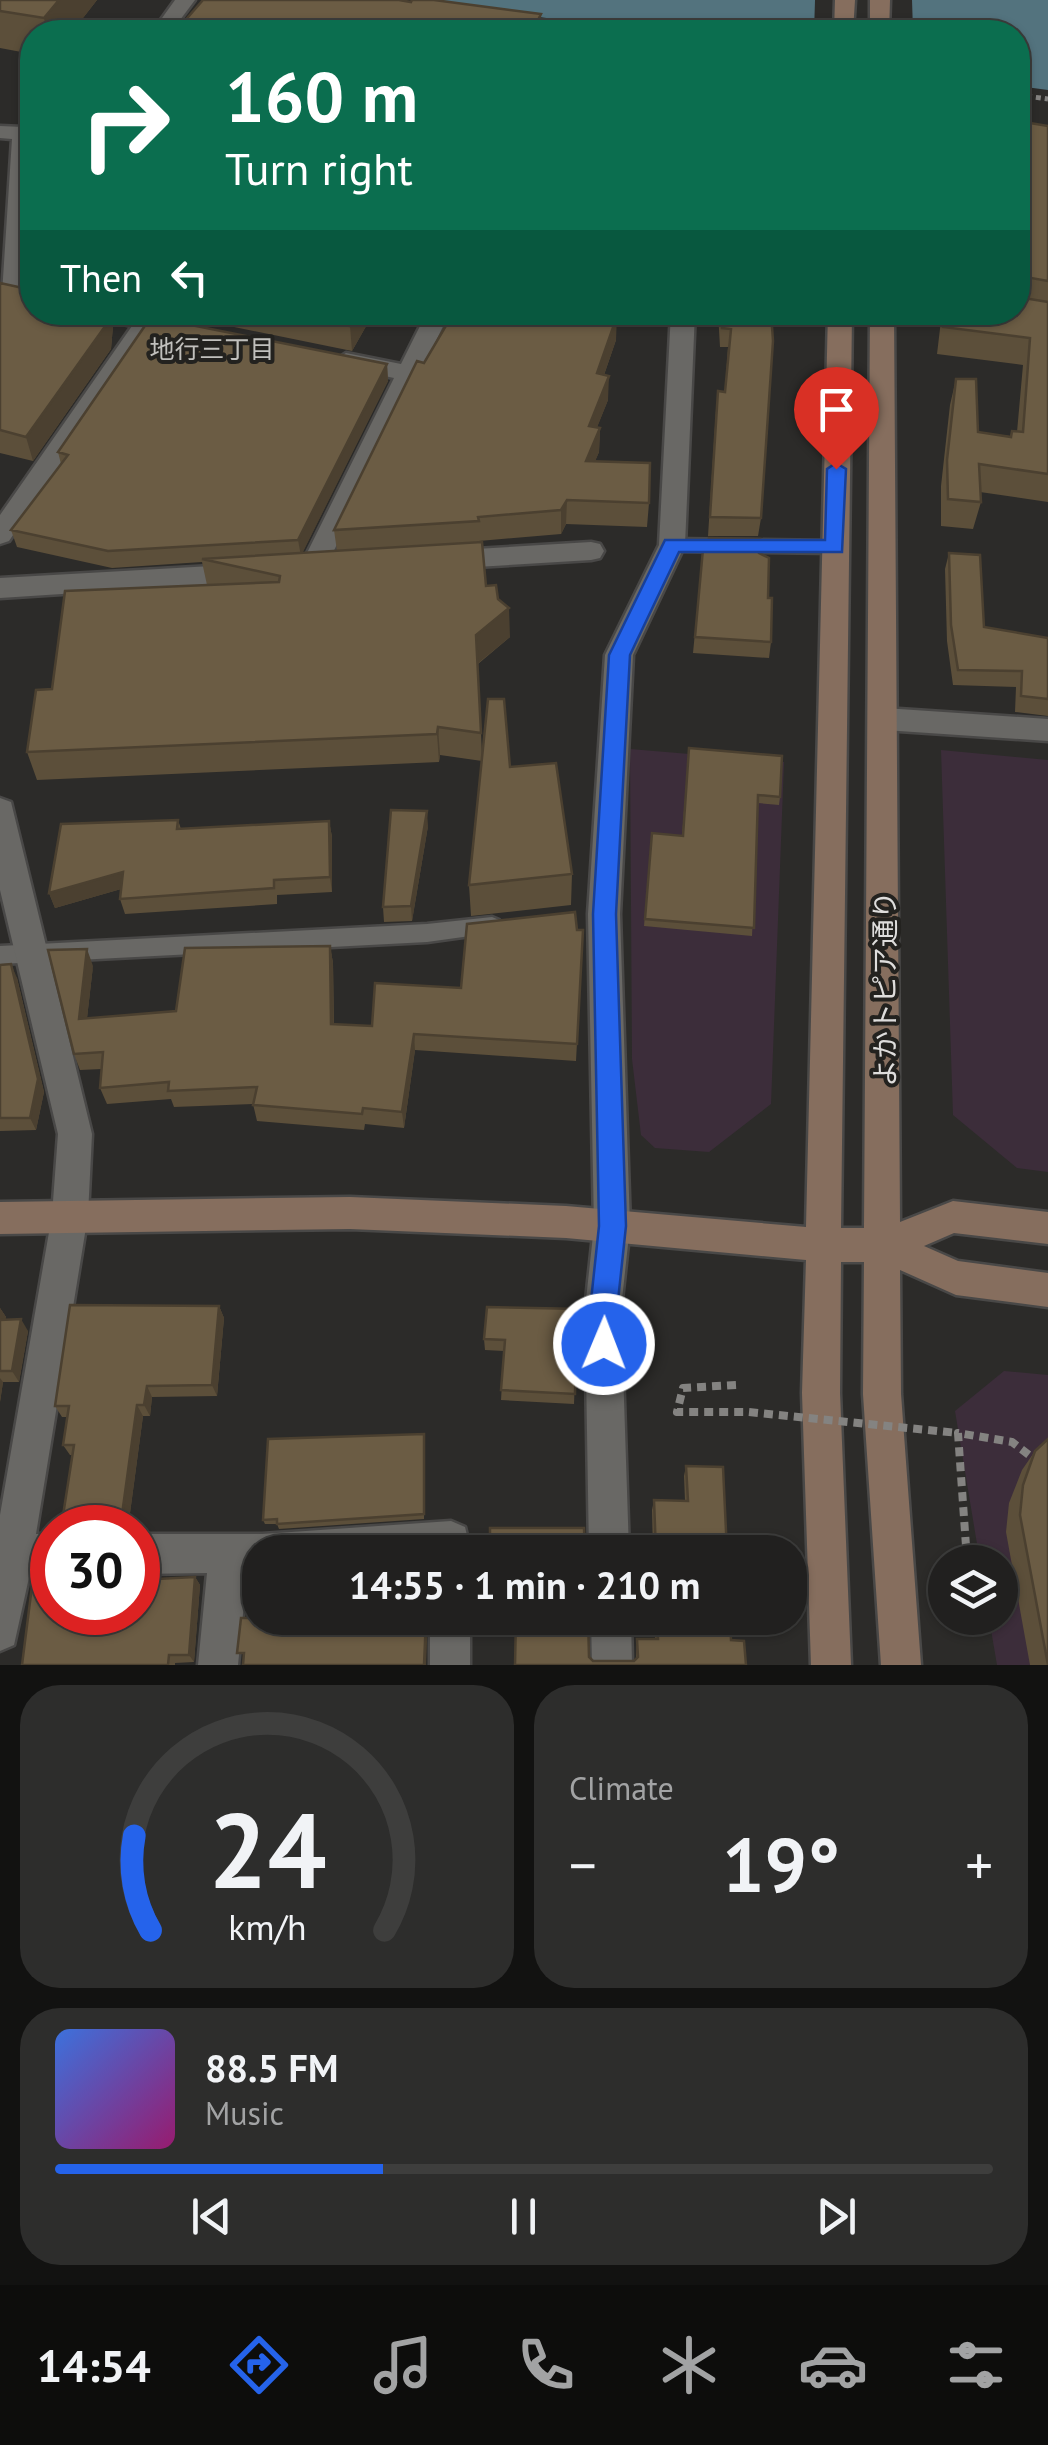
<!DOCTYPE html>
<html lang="en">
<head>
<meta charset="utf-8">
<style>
  body { margin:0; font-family:"PT Sans","Noto Sans JP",sans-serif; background:#2d2d2c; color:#f1f3f6; height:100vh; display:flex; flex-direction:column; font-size:38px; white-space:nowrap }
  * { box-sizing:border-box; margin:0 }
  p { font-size:32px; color:#a2a3a4 }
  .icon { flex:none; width:55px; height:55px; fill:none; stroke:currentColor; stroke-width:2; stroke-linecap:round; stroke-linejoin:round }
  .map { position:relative; height:1665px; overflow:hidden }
  .details { display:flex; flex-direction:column; gap:20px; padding:20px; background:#121211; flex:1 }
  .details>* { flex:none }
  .guide { position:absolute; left:20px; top:20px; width:1010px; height:305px; border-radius:40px; box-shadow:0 2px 8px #0004,0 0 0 2px #3e3e3d; background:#0b6e4f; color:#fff; overflow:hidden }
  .fabs { position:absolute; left:928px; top:1545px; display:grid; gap:20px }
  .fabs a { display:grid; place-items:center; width:90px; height:90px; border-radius:50%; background:#21201f; box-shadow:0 2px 8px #0004,0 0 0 2px #3e3e3d; font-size:50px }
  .speed { position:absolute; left:30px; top:1505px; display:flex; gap:20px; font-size:50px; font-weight:700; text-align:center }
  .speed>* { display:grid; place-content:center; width:130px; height:130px; border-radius:50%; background:#21201f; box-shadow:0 2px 8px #0004,0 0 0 2px #3e3e3d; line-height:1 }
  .speed .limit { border:15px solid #d22; background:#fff; color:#111 }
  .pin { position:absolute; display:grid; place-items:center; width:85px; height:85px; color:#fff; margin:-102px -42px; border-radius:50% 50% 50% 0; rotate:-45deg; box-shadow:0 0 10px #0007 }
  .pin .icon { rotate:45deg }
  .me { position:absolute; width:110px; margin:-55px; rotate:1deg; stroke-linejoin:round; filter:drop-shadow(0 0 8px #0008) }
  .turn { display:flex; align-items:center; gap:35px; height:210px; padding:0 40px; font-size:45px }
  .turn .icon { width:130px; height:130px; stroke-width:2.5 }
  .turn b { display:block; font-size:70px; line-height:85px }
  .then { display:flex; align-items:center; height:95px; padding:0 40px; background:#0003; gap:20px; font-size:38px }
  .big { font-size:75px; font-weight:600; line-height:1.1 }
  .details .widget { flex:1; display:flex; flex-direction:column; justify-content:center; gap:15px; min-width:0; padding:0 35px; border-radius:40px; background:#2d2d2c }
  .details .dial { align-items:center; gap:0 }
  .dial svg { height:260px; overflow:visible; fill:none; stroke:#3e3e3d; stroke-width:7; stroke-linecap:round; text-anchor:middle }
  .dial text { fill:#f1f3f6; stroke:none }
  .song { display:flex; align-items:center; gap:30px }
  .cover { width:120px; height:120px; border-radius:15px; background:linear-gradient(135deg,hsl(220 70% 55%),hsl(320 70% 35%)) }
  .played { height:10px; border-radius:5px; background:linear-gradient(90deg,#2563eb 35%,#3e3e3d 35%) }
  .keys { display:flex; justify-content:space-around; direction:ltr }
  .heat { display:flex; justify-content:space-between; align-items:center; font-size:55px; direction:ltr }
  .details .tiles { flex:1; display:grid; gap:20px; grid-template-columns:1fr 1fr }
  .widget:last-child { grid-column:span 2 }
  .trip { position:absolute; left:242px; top:1535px; width:565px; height:100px; border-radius:40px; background:#21201f; box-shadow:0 2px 8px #0004,0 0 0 2px #3e3e3d; font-weight:600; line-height:100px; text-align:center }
  .dock { display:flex; height:160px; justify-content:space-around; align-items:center; background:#0d0d0c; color:#a2a3a4 }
  .dock .icon { width:70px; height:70px }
  .dock .current { color:#2563eb }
  .dock b { font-size:45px; color:#f1f3f6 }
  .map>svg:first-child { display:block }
  .commercial { fill:#3c2d3a }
  .water { fill:#53737e }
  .pier { fill:#2c2b29 }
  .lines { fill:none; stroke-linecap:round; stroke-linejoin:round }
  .lane-casing { stroke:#494847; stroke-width:5 }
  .street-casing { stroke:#494847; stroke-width:5 }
  .secondary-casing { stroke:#494847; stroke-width:5 }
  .path-far1 { stroke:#848381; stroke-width:5; stroke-dasharray:5 4; stroke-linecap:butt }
  .path { stroke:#848381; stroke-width:8; stroke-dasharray:9 6; stroke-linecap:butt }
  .lane { fill:#696865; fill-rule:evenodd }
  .street { fill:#696865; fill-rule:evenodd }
  .secondary { fill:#866e5e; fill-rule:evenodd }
  .path-bridge { stroke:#848381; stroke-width:8; stroke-dasharray:9 6; stroke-linecap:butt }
  .wall { fill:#5c4f3a }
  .shaded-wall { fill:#4b4030 }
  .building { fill:#6b5c44; stroke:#4b4030; stroke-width:2.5 }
  .route { fill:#2563eb; stroke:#184099; stroke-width:2.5 }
  .labels { text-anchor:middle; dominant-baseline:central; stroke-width:8; stroke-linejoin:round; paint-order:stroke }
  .far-neighbourhood-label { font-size:25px; fill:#c1c0bd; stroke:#23221f }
  .street-label { font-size:28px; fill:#dedddc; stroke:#23221f }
</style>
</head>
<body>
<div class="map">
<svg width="1048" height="1665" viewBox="0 0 1048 1665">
  <rect width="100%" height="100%" fill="#2c2b29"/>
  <!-- commercial -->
  <path class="commercial" d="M 630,749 L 784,762 L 771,1104 L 709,1152 L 655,1148 L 641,1135 L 632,1059 Z
    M 941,750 L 1048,760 L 1048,1172 L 1017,1168 L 953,1115 Z
    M 1004,1371 L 1048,1375 L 1048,1665 L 997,1665 L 989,1618 L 1000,1618 L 1000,1562 L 980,1562 L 955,1411 Z"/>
  <!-- water -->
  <path class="water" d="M 420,0 L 1048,0 L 1048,90 L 1018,86 L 1018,32 L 644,32 Z"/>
  <!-- pier -->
  <path class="pier" d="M 815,0 L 912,0 L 913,32 L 814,32 Z"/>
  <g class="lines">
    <defs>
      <path id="lane" d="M 672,539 L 835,541 L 844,547 L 835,553 L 672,551 L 663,545 Z
        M 492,917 L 499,920 L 502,926 L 499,932 L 427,942 L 0,964 L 0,946 L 427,924 Z"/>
      <path id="street" d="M 175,0 L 195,0 L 171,32 L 152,32 Z
        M 502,17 L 566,26 L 576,32 L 528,32 L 495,27 L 492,23 Z
        M 0,126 L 23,127 L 32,132 L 25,290 L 32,292 L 32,306 L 5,299 L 2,294 L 12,139 L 0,138 Z
        M 89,312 L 138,312 L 196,325 L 200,330 L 188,337 L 152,330 L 9,541 L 0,544 L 0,515 L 132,326 L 92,317 Z
        M 427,312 L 450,312 L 325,569 L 321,576 L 303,576 L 299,569 L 394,378 L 338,366 L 334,361 L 346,353 L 401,364 Z
        M 671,312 L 695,312 L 685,545 L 633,655 L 620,914 L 630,1226 L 621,1309 L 629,1552 L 589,1552 L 585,1309 L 594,1226 L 588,914 L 605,655 L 659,545 Z
        M 591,542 L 600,544 L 604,551 L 600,558 L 591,560 L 442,569 L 433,567 L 429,560 L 433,553 L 442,551 Z
        M 247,564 L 256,566 L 260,573 L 256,580 L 247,582 L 0,598 L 0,578 Z
        M 884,708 L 1048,719 L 1048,741 L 884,730 L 874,727 L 870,719 L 874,711 Z
        M 0,798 L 11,802 L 92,1134 L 88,1215 L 36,1534 L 52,1534 L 52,1574 L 30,1573 L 14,1645 L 0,1651 L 0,1515 L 52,1215 L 58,1134 L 0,890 Z
        M 451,1521 L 465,1527 L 471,1552 L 260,1552 L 260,1573 L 247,1573 L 238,1665 L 198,1665 L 207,1573 L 138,1574 L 138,1534 L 262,1534 Z
        M 430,1618 L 470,1618 L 470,1665 L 430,1665 Z
        M 591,1618 L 631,1618 L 632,1665 L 592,1665 Z"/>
      <path id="secondary" d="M 835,0 L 855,0 L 853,32 L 834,32 Z
        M 870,0 L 890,0 L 889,32 L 870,32 Z
        M 828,312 L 852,312 L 841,1228 L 864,1228 L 870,312 L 894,312 L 900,1222 L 953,1201 L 1048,1212 L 1048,1244 L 954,1233 L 924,1246 L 958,1261 L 1048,1273 L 1048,1307 L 956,1295 L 900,1270 L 901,1394 L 921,1665 L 881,1665 L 863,1394 L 864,1262 L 841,1262 L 840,1393 L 851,1665 L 811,1665 L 802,1393 L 806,1260 L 566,1238 L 350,1229 L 0,1234 L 0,1202 L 350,1197 L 566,1206 L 806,1227 Z"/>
    </defs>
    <!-- lane casing -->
    <use href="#lane" class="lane-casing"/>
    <!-- street casing -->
    <use href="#street" class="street-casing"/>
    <!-- secondary casing -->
    <use href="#secondary" class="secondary-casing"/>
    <!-- path-far1 -->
    <path class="path-far1" d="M 1018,95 L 1048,99"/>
    <!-- path -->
    <path class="path" d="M 736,1385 L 683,1388 L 677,1412 L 749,1412
      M 966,1546 L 958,1433 L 1012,1442 L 1033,1458"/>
    <!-- lane -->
    <use href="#lane" class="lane"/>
    <!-- street -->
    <use href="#street" class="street"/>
    <!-- secondary -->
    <use href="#secondary" class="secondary"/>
    <!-- path-bridge -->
    <path class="path-bridge" d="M 749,1412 L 958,1433"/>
  </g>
  <!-- wall -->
  <path class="wall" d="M 0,0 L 97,0 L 72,32 L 32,32 L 32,54 L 0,48 Z
    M 1018,121 L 1048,126 L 1048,502 L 980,492 L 981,502 L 973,529 L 941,526 L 941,486 L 950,405 L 956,379 L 978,432 L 1010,436 L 1012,431 L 1017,432 L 1023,365 L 937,354 L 942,312 L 1018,312 Z
    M 0,283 L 32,312 L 110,312 L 113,326 L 111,349 L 33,461 L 0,453 Z
    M 161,312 L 368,312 L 369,321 L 352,351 Z
    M 718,312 L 771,312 L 761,518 L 758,536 L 708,536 L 716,410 L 718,391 L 725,392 L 728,347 L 720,347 Z
    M 616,340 L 604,375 L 608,400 L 597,427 L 600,428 L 599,452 L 595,461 L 649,503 L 647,527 L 566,524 L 561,534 L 479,541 L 486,586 L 498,599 L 510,637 L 478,664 L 482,756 L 510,767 L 572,874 L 571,905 L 471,916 L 469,885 L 482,761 L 440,755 L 439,762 L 37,780 L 27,752 L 52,689 L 207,585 L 202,562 L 112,568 L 17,547 L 11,530 L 61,464 L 58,452 L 387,364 L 388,381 L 302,553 L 337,551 L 334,530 L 424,363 Z
    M 703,549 L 759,553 L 768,598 L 771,642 L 769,658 L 693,653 Z
    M 949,553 L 984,627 L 1048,638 L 1048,716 L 1015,712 L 1016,687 L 953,685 L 947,641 L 945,569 Z
    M 689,748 L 780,797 L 779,805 L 758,803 L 752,936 L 644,926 L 652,833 L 682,836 Z
    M 178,820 L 181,829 L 329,821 L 332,837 L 332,892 L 277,895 L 277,904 L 125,914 L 120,899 L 121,889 L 55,908 L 49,893 Z
    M 428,826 L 412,921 L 384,922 L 383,907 Z
    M 577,930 L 583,930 L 576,1061 L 415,1050 L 404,1128 L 365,1124 L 364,1130 L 257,1121 L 253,1104 L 174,1107 L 171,1099 L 107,1104 L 100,1088 L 102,1069 L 80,1070 L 74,1054 L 93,966 L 87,1018 L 176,1011 L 330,946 L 333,963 L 334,1024 L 372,1026 L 461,988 Z
    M 0,965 L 17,978 L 44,1092 L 36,1130 L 0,1131 Z
    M 219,1306 L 224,1318 L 217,1396 L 152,1397 L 150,1416 L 143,1416 L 128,1528 L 66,1528 L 62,1522 L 72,1455 L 70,1455 L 63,1445 L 67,1417 L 62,1417 L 55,1406 Z
    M 0,1308 L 6,1317 L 5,1319 L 28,1331 L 19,1382 L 3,1382 L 0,1402 Z
    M 484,1339 L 583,1341 L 582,1352 L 576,1352 L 574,1404 L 501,1400 L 504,1351 L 485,1350 Z
    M 424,1434 L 424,1519 L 279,1529 L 277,1524 L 265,1524 L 263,1520 Z
    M 1035,1451 L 1048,1665 L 1030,1665 L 1006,1532 L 1009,1503 L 1022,1470 Z
    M 686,1466 L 727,1552 L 653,1552 L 652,1510 L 654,1500 L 685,1501 L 684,1476 Z
    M 195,1577 L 200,1585 L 194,1662 L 175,1663 L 175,1665 L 22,1665 Z
    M 489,1618 L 588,1618 L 589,1657 L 593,1661 L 634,1661 L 636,1659 L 637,1639 L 655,1639 L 655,1618 L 730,1618 L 731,1640 L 746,1665 L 515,1665 L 516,1620 L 490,1620 Z"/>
  <!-- shaded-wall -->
  <path class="shaded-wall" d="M 59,0 L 97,0 L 72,32 L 47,32 L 44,18 Z
    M 541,14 L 541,32 L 532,32 Z
    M 1026,277 L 1019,303 L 1018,296 L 1021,282 Z
    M 107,312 L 110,312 L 113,326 L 111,349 L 33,461 L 26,437 Z
    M 358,312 L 368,312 L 369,321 L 352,351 L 350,326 Z
    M 617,316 L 616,340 L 596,398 L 597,373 Z
    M 387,364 L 388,381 L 301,556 L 298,540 Z
    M 609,376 L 608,400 L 588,450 L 589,426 Z
    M 600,428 L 599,452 L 585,485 L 586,461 Z
    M 567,500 L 566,524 L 561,534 L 561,510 Z
    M 509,608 L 510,637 L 477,664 L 476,635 Z
    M 438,727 L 440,755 L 439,762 L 437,734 Z
    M 427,811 L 428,826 L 412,921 L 411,906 Z
    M 329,821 L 332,837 L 332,892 L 330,877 Z
    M 123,872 L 128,887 L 55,908 L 49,893 Z
    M 330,946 L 333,963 L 334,1041 L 331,1024 Z
    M 87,949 L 93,966 L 85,1036 L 79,1019 Z
    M 11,964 L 17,978 L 44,1092 L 36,1130 L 30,1118 Z
    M 414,1034 L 415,1050 L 404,1128 L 402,1112 Z
    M 219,1306 L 224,1318 L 217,1396 L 212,1385 Z
    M 0,1308 L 6,1317 L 4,1331 L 0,1326 Z
    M 21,1319 L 28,1331 L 19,1382 L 12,1371 Z
    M 0,1378 L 3,1382 L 0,1402 Z
    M 147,1386 L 152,1397 L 150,1416 L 144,1405 Z
    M 137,1405 L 143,1416 L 128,1528 L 124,1528 L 121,1522 Z
    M 195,1577 L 200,1585 L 194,1662 L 189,1655 Z
    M 426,1618 L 428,1618 L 426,1665 L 424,1665 Z"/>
  <!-- building -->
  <path class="building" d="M 0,0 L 59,0 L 44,18 L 0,11 Z
    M 203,0 L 399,0 L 411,2 L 412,0 L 434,0 L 541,14 L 532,32 L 175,32 Z
    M 1018,121 L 1048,126 L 1048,281 L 1026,277 L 1021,282 L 1018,282 Z
    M 0,283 L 32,290 L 32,312 L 107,312 L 106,325 L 26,437 L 0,430 Z
    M 1018,297 L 1048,302 L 1048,474 L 979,464 L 981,502 L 948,499 L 947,460 L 956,379 L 976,379 L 978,432 L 1011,437 L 1012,431 L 1023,432 L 1030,338 L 943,327 L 945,312 L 1018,312 Z
    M 280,312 L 358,312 L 350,326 Z
    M 454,312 L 597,312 L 617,316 L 597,373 L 609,376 L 589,426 L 600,428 L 586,461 L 650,463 L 649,503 L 567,500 L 561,510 L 478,517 L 479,521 L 334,530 L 417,361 L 424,363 Z
    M 721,312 L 771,312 L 773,341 L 761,518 L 710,517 L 718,391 L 725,392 L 731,329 L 722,328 Z
    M 151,317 L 387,364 L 298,540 L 108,551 L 11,530 L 68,455 L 58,452 Z
    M 709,538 L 760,539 L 759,553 L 769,558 L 768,598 L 772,598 L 771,642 L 695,637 L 703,549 L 708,549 Z
    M 482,542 L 486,586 L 496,585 L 498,599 L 509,608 L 476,635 L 481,733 L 438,727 L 437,734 L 27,752 L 36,690 L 52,689 L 65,591 L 279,582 L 280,576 L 202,559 Z
    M 949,553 L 980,555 L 984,627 L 1048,638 L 1048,699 L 1021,696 L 1022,671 L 958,670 L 951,625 Z
    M 488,699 L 504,699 L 510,767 L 556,763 L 572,874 L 469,885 Z
    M 689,748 L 782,756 L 780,797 L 758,795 L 754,928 L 645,919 L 652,833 L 683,836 Z
    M 391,810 L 427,811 L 411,906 L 383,907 Z
    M 178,820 L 177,829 L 329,821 L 330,877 L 274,880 L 274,888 L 120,899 L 123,872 L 49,893 L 61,824 Z
    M 575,912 L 577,930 L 583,930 L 577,1044 L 414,1034 L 402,1112 L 363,1108 L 362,1114 L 253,1105 L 257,1087 L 168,1091 L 169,1082 L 100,1088 L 103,1052 L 74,1054 L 48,950 L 87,949 L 79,1019 L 176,1011 L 185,948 L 330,946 L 331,1024 L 372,1026 L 375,983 L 461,988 L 467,924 Z
    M 11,964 L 38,1079 L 30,1118 L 0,1118 L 0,965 Z
    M 70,1305 L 219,1306 L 212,1385 L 147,1386 L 144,1405 L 137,1405 L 121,1522 L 62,1522 L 74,1445 L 63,1445 L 69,1406 L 55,1406 Z
    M 487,1307 L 582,1309 L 583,1341 L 576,1341 L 575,1394 L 501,1390 L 505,1340 L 484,1339 Z
    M 21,1319 L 12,1371 L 0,1371 L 0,1320 Z
    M 424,1434 L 424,1514 L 277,1524 L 277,1519 L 263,1520 L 268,1439 Z
    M 1048,1439 L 1048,1665 L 1020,1515 L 1023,1485 L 1035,1451 Z
    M 686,1466 L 723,1467 L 727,1552 L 656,1552 L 654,1500 L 688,1501 Z
    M 490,1528 L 584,1528 L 585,1552 L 490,1552 Z
    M 278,1547 L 330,1547 L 329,1552 L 278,1552 Z
    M 195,1577 L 189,1655 L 169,1655 L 168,1665 L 22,1665 L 32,1586 L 52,1584 L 52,1612 L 138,1612 L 138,1580 Z
    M 241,1618 L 426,1618 L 424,1665 L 243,1665 L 244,1653 L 237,1653 Z
    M 516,1618 L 588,1618 L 589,1657 L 593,1661 L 634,1661 L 638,1657 L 637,1639 L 658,1639 L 657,1618 L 730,1618 L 731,1640 L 744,1641 L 746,1665 L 515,1665 Z"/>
  <!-- route -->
  <path class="route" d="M 836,463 L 846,469 L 842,552 L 679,552 L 630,655 L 616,914 L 626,1226 L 617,1310 L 618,1344 L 614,1354 L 604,1358 L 594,1354 L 590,1344 L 590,1310 L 599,1226 L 593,914 L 609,655 L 665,540 L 825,540 L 827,469 Z"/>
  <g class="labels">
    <!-- far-neighbourhood labels -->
    <g class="far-neighbourhood-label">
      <text x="212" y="349">地行三丁目</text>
    </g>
    <!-- street labels -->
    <g class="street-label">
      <text transform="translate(884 989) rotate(-90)">よかトピア通り</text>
    </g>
  </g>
</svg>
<div class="fabs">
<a><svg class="icon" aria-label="layers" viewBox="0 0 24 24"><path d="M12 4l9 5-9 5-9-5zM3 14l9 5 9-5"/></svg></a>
</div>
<div class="speed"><div class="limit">30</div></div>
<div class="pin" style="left:836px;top:469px;background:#d93025"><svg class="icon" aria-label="arrive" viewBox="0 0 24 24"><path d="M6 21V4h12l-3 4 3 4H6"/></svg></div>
<svg class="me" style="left:604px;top:1344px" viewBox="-20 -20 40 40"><circle r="17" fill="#2563eb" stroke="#fff" stroke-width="3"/><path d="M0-11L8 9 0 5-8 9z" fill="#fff"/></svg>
<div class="trip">14:55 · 1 min · 210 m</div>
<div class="guide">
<div class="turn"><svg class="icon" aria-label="right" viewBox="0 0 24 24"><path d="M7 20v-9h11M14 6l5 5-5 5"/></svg><div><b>160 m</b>Turn right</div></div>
<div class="then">Then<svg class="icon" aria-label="left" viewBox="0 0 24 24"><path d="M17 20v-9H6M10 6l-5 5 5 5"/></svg></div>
</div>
</div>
<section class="details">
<div class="tiles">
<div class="widget dial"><svg viewBox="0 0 100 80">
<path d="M14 69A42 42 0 1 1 86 69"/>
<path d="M14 69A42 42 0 0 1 9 40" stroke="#2563eb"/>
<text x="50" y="56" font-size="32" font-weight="700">24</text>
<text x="50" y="72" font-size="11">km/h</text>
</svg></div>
<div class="widget"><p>Climate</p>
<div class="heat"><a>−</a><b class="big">19°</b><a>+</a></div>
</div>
<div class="widget">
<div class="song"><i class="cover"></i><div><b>88.5 FM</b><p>Music</p></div></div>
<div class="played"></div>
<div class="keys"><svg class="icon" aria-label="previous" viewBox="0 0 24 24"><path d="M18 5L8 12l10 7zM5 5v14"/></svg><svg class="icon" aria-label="pause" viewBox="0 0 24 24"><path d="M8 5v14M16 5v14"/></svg><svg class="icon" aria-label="next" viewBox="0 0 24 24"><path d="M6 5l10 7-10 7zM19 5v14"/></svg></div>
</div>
</div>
</section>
<nav class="dock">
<b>14:54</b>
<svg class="icon current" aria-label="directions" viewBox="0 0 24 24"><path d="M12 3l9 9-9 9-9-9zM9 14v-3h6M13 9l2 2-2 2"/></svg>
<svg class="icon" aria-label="music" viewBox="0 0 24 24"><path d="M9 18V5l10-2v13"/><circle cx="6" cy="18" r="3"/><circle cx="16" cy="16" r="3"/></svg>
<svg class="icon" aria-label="phone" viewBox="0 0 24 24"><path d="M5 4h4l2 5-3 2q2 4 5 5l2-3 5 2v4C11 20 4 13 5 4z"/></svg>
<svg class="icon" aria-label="climate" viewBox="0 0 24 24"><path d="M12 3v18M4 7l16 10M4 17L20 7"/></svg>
<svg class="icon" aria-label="car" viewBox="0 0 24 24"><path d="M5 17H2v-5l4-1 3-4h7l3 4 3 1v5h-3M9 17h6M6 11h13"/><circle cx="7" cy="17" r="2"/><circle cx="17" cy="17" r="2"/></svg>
<svg class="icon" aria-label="filters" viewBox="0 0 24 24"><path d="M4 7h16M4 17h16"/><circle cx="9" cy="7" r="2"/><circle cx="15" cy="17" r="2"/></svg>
</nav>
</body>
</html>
